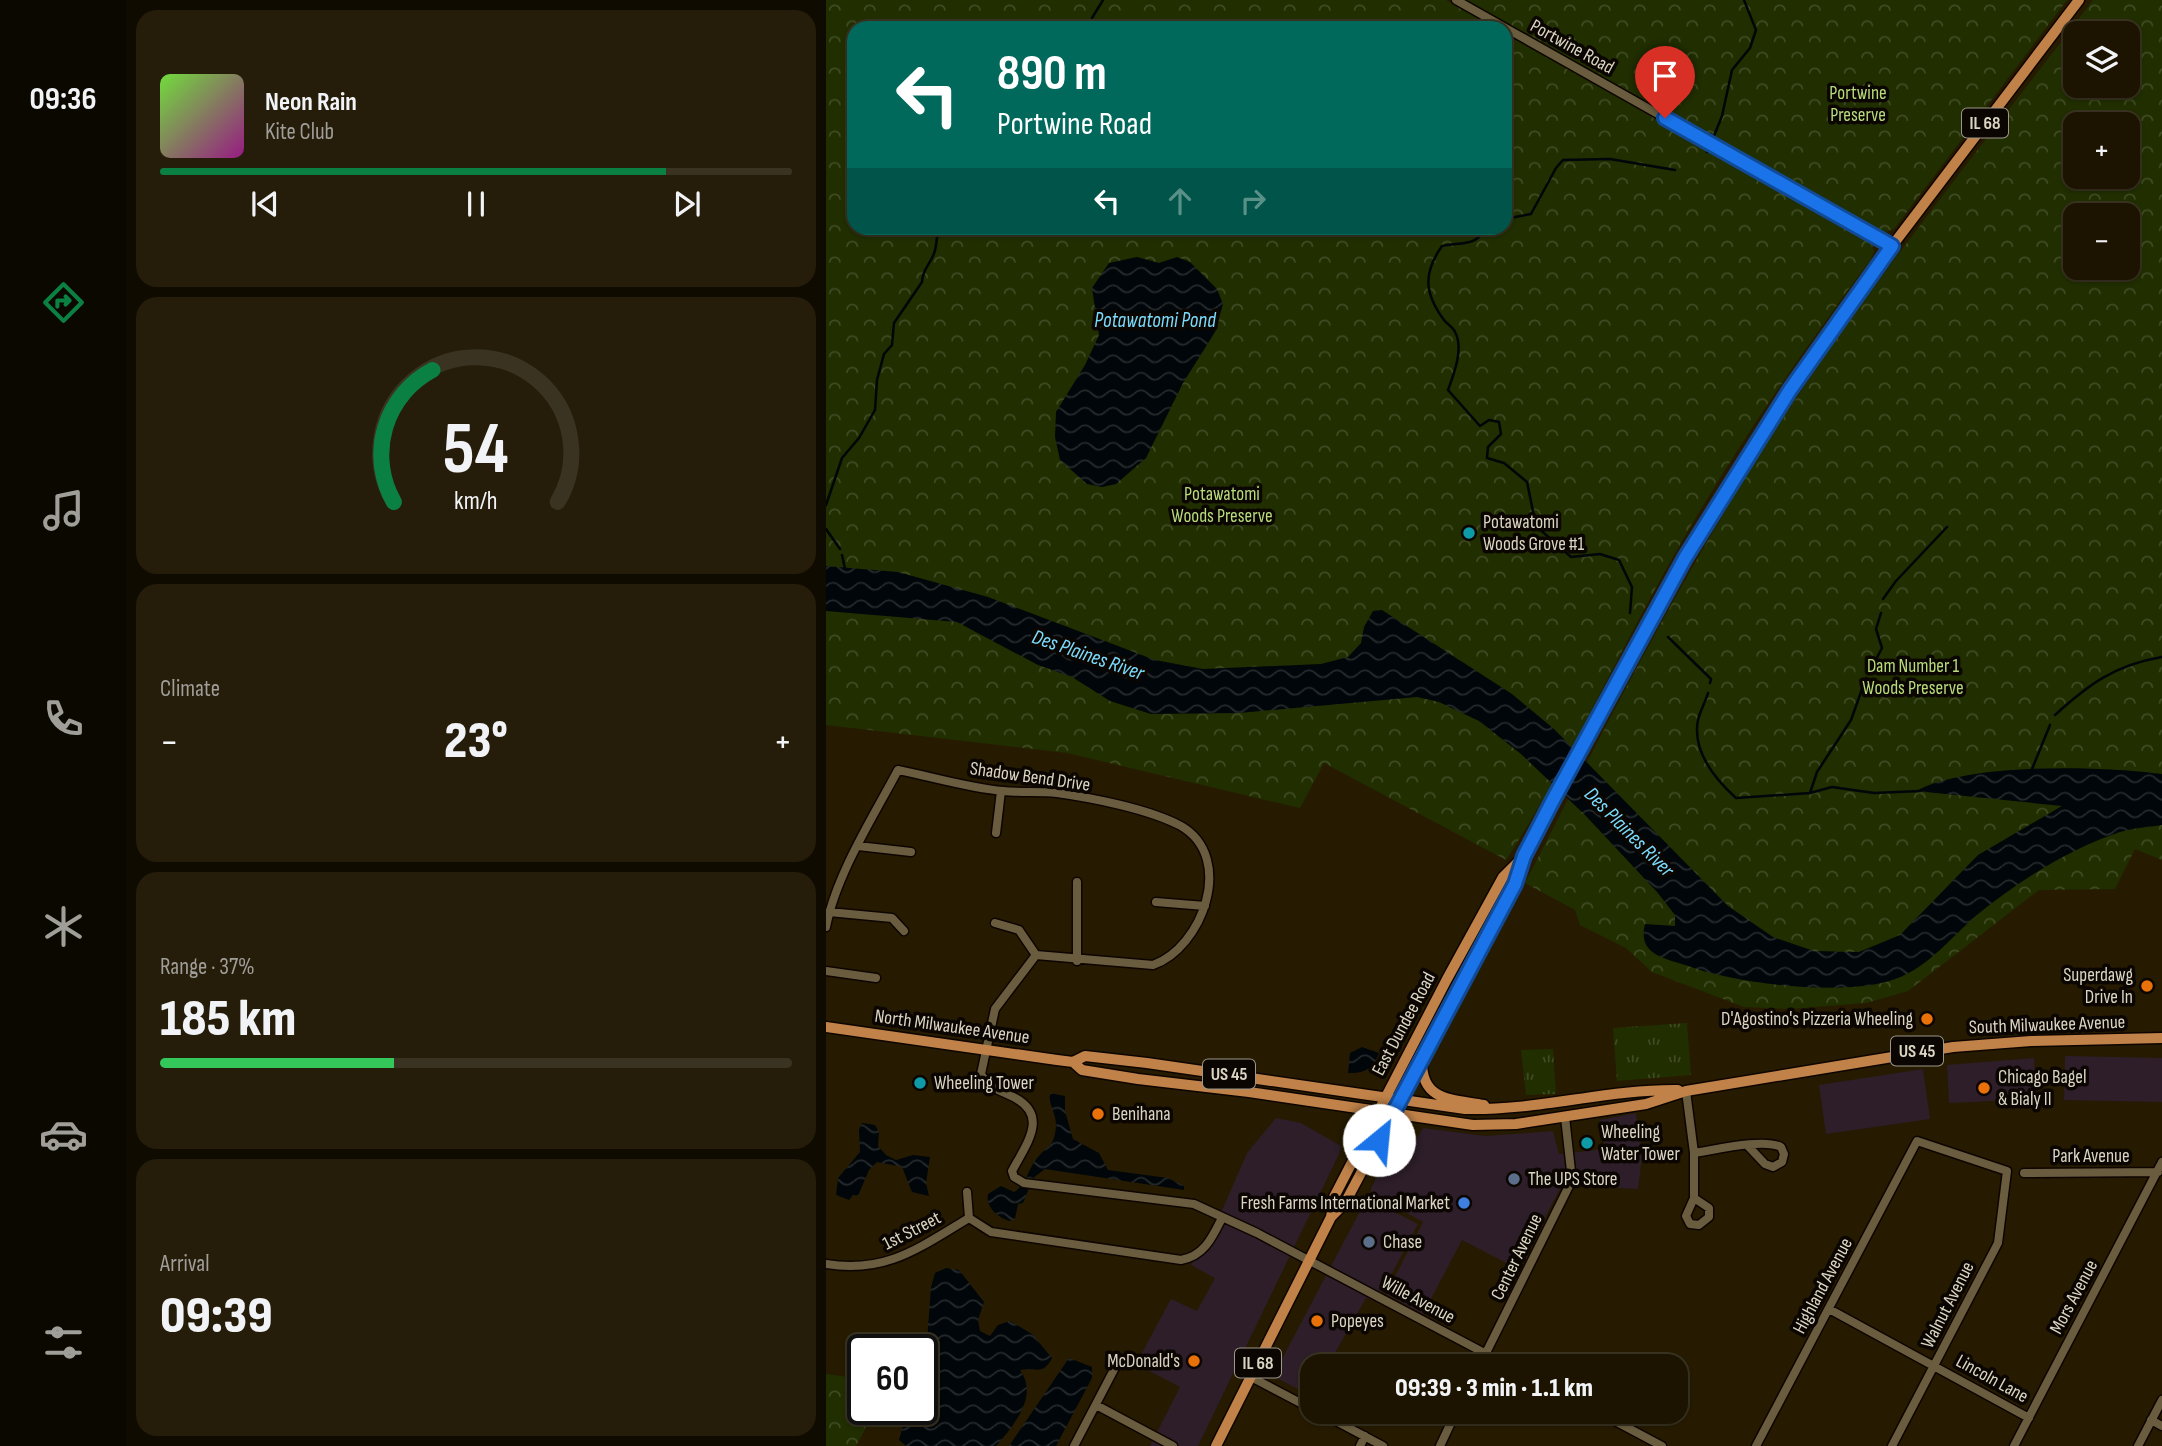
<!DOCTYPE html>
<html lang="en">
<head>
<meta charset="utf-8">
<style>
  body { margin:0; font-family:"Sofia Sans Condensed",sans-serif; background:#251d0a; color:#f1f3f6; height:100vh; display:flex; flex-direction:column; font-size:26px; white-space:nowrap }
  * { box-sizing:border-box; margin:0 }
  p { font-size:23px; color:#a09e99 }
  .icon { flex:none; width:38px; height:38px; fill:none; stroke:currentColor; stroke-width:2; stroke-linecap:round; stroke-linejoin:round }
  .map { position:relative; flex:1; overflow:hidden }
  .panel { display:flex; flex-direction:column; gap:10px; padding:10px; background:#0f0b00; width:700px }
  .panel>* { flex:none }
  .top-card { position:absolute; left:21px; top:21px; width:665px; height:214px; border-radius:21px; box-shadow:0 2px 5px #0004,0 0 0 2px #3a3322; background:#00695c; color:#fff; overflow:hidden }
  .controls { position:absolute; left:1237px; top:21px; display:grid; gap:14px }
  .controls a { display:grid; place-items:center; width:77px; height:77px; border-radius:14px; background:#1c1400; box-shadow:0 2px 5px #0004,0 0 0 2px #3a3322; font-size:35px }
  .speed { position:absolute; left:21px; top:1334px; display:flex; gap:14px; font-size:35px; font-weight:700; text-align:center }
  .speed>* { display:grid; place-content:center; width:91px; height:91px; border-radius:50%; background:#1c1400; box-shadow:0 2px 5px #0004,0 0 0 2px #3a3322; line-height:1 }
  .speed .limit { border:4px solid #111; border-radius:10px; background:#fff; color:#111 }
  .pin { position:absolute; display:grid; place-items:center; width:60px; height:60px; color:#fff; margin:-72px -30px; border-radius:50% 50% 50% 0; rotate:-45deg; box-shadow:0 0 7px #0007 }
  .pin .icon { rotate:45deg }
  .me { position:absolute; width:77px; margin:-38px; rotate:28deg; stroke-linejoin:round; filter:drop-shadow(0 0 5px #0008) }
  .turn { display:flex; align-items:center; gap:24px; height:147px; padding:0 35px; font-size:32px }
  .turn .icon { width:91px; height:91px; stroke-width:2.5 }
  .turn b { display:block; font-size:49px; line-height:60px }
  .lanes { display:flex; align-items:center; height:66px; padding:0 35px; background:#0003; justify-content:center; gap:35px; direction:ltr }
  .lanes .off { opacity:.35 }
  .big { font-size:52px; font-weight:800; line-height:1.1 }
  .panel .card { flex:1; display:flex; flex-direction:column; justify-content:center; gap:10px; min-width:0; padding:0 24px; border-radius:21px; background:#251d0a }
  .panel .dial { align-items:center; gap:0 }
  .dial svg { height:182px; overflow:visible; fill:none; stroke:#3a3322; stroke-width:7; stroke-linecap:round; text-anchor:middle }
  .dial text { fill:#f1f3f6; stroke:none }
  .song { display:flex; align-items:center; gap:21px }
  .cover { width:84px; height:84px; border-radius:10px; background:linear-gradient(135deg,hsl(100 70% 55%),hsl(310 70% 35%)) }
  .played { height:7px; border-radius:4px; background:linear-gradient(90deg,#0b8043 80%,#3a3322 80%) }
  .keys { display:flex; justify-content:space-around; direction:ltr }
  .heat { display:flex; justify-content:space-between; align-items:center; font-size:38px; direction:ltr }
  .charge { height:10px; border-radius:5px; background:linear-gradient(90deg,#34c759 37%,#3a3322 0) }
  .trip { position:absolute; left:474px; top:1354px; width:388px; height:70px; border-radius:21px; background:#1c1400; box-shadow:0 2px 5px #0004,0 0 0 2px #3a3322; font-weight:800; line-height:70px; text-align:center }
  main { display:flex; flex:1; min-height:0 }
  .dock { display:flex; flex-direction:column; width:126px; justify-content:space-around; align-items:center; background:#0b0800; color:#a09e99 }
  .dock .icon { width:49px; height:49px }
  .dock .current { color:#0b8043 }
  .dock b { font-size:32px; color:#f1f3f6 }
  .map>svg:first-child { display:block }
  .commercial { fill:#2d1e29 }
  .grass { fill:url(#grass-tufts) }
  .park { fill:url(#park-crowns); fill-rule:evenodd }
  .water { fill:url(#water-waves) }
  .lines { fill:none; stroke-linecap:round; stroke-linejoin:round }
  .stream { stroke:#000609; stroke-width:2.5 }
  .minor-casing { stroke:#0e0500; stroke-width:11 }
  .major-casing { stroke:#0e0500; stroke-width:13 }
  .minor { stroke:#6a5d3f; stroke-width:8 }
  .major { stroke:#c08248; stroke-width:10 }
  .route-casing { stroke:#114b97; stroke-width:18 }
  .route { stroke:#1a73e8; stroke-width:12 }
  .culture-dot { fill:#0f9aa8; stroke:#0b0601; stroke-width:2.5 }
  .food-dot { fill:#e8710a; stroke:#0b0601; stroke-width:2.5 }
  .service-dot { fill:#5c6f8a; stroke:#0b0601; stroke-width:2.5 }
  .shop-dot { fill:#3f7fe0; stroke:#0b0601; stroke-width:2.5 }
  .labels { text-anchor:middle; dominant-baseline:central; stroke-width:7; stroke-linejoin:round; paint-order:stroke }
  .shield { fill:#0b0601; stroke:#9d978a; stroke-width:2 }
  .shield-label { font-size:18px; font-weight:bold; fill:#dbd5c4 }
  .street-label { font-size:19px; fill:#dbd5c4; stroke:#0b0601 }
  .park-label { font-size:19px; fill:#b8dc7c; stroke:#0b0601 }
  .poi-label { font-size:19px; fill:#dbd5c4; stroke:#0b0601; text-anchor:start }
  .water-label { font-size:21px; font-style:italic; fill:#7adbfc; stroke:#0b0601 }
</style>
</head>
<body>
<main>
<nav class="dock">
<b>09:36</b>
<svg class="icon current" aria-label="directions" viewBox="0 0 24 24"><path d="M12 3l9 9-9 9-9-9zM9 14v-3h6M13 9l2 2-2 2"/></svg>
<svg class="icon" aria-label="music" viewBox="0 0 24 24"><path d="M9 18V5l10-2v13"/><circle cx="6" cy="18" r="3"/><circle cx="16" cy="16" r="3"/></svg>
<svg class="icon" aria-label="phone" viewBox="0 0 24 24"><path d="M5 4h4l2 5-3 2q2 4 5 5l2-3 5 2v4C11 20 4 13 5 4z"/></svg>
<svg class="icon" aria-label="climate" viewBox="0 0 24 24"><path d="M12 3v18M4 7l16 10M4 17L20 7"/></svg>
<svg class="icon" aria-label="car" viewBox="0 0 24 24"><path d="M5 17H2v-5l4-1 3-4h7l3 4 3 1v5h-3M9 17h6M6 11h13"/><circle cx="7" cy="17" r="2"/><circle cx="17" cy="17" r="2"/></svg>
<svg class="icon" aria-label="filters" viewBox="0 0 24 24"><path d="M4 7h16M4 17h16"/><circle cx="9" cy="7" r="2"/><circle cx="15" cy="17" r="2"/></svg>
</nav>
<section class="panel">
<div class="card">
<div class="song"><i class="cover"></i><div><b>Neon Rain</b><p>Kite Club</p></div></div>
<div class="played"></div>
<div class="keys"><svg class="icon" aria-label="previous" viewBox="0 0 24 24"><path d="M18 5L8 12l10 7zM5 5v14"/></svg><svg class="icon" aria-label="pause" viewBox="0 0 24 24"><path d="M8 5v14M16 5v14"/></svg><svg class="icon" aria-label="next" viewBox="0 0 24 24"><path d="M6 5l10 7-10 7zM19 5v14"/></svg></div>
</div>
<div class="card dial"><svg viewBox="0 0 100 80">
<path d="M14 69A42 42 0 1 1 86 69"/>
<path d="M14 69A42 42 0 0 1 31 11" stroke="#0b8043"/>
<text x="50" y="56" font-size="32" font-weight="700">54</text>
<text x="50" y="72" font-size="11">km/h</text>
</svg></div>
<div class="card"><p>Climate</p>
<div class="heat"><a>−</a><b class="big">23°</b><a>+</a></div>
</div>
<div class="card"><p>Range · 37%</p><b class="big">185 km</b><div class="charge"></div></div>
<div class="card"><p>Arrival</p><b class="big">09:39</b></div>
</section>
<div class="map">
<svg width="1336" height="1446" viewBox="0 0 1336 1446">
  <defs>
    <pattern id="grass-tufts" width="24" height="20" patternUnits="userSpaceOnUse" patternTransform="scale(1.75)"><rect width="24" height="20" fill="#202e00"/><path d="M3 7l-1-3M5 7V3M7 7l1-3M15 17l-1-3M17 17v-4M19 17l1-3" fill="none" stroke="#404b24"/></pattern>
    <pattern id="park-crowns" width="20" height="18" patternUnits="userSpaceOnUse" patternTransform="scale(1.75)"><rect width="20" height="18" fill="#202e00"/><path d="M2 6a3 3 0 1 1 6 0M12 15a3 3 0 1 1 6 0" fill="none" stroke="#404b24"/></pattern>
    <pattern id="water-waves" width="16" height="10" patternUnits="userSpaceOnUse" patternTransform="scale(1.75)"><rect width="16" height="10" fill="#000609"/><path d="M0 5q4-4 8 0t8 0" fill="none" stroke="#25292b"/></pattern>
  </defs>
  <rect width="100%" height="100%" fill="#261b00"/>
  <!-- commercial -->
  <path class="commercial" d="M 1239,1056 L 1336,1058 L 1336,1102 L 1238,1100 Z
    M 1208,1058 L 1210,1099 L 1123,1103 L 1121,1065 Z
    M 1097,1069 L 1104,1119 L 1000,1134 L 993,1085 Z
    M 810,1113 L 816,1157 L 812,1189 L 736,1185 L 692,1269 L 636,1240 L 597,1314 L 560,1294 L 597,1222 L 545,1194 L 545,1188 L 564,1153 L 587,1144 L 597,1128 L 659,1136 L 727,1131 L 733,1154 L 779,1149 L 774,1120 Z
    M 450,1118 L 475,1123 L 515,1146 L 513,1154 L 372,1446 L 324,1446 L 354,1387 L 310,1364 L 345,1299 L 371,1311 L 389,1278 L 365,1265 L 398,1206 L 421,1153 Z
    M 541,1198 L 592,1224 L 551,1302 L 540,1298 L 501,1367 L 486,1367 L 485,1396 L 447,1376 Z"/>
  <!-- grass -->
  <path class="grass" d="M 861,1023 L 865,1075 L 791,1081 L 787,1028 Z
    M 727,1049 L 730,1094 L 700,1095 L 695,1050 Z"/>
  <!-- park -->
  <path class="park" d="M 0,0 L 620,0 L 670,28 L 28,28 L 28,228 L 679,228 L 679,33 L 1045,241 L 1048,251 L 1045,259 C 968,362 895,469 833,582 C 782,674 738,771 680,860 L 498,763 L 474,808 L 241,753 L 0,725 Z
    M 638,0 L 1241,0 L 1068,229 L 1053,234 Z
    M 1267,0 L 1336,0 L 1336,860 L 1309,849 L 1289,889 L 1213,890 L 1082,991 L 1040,1003 L 964,1009 L 918,1007 L 826,972 L 800,948 L 754,925 L 749,910 L 699,883 C 781,723 862,563 961,412 C 1055,269 1164,136 1267,0 ZM 1250,33 L 1302,33 L 1302,86 L 1250,86 ZM 1250,124 L 1302,124 L 1302,177 L 1250,177 ZM 1250,215 L 1302,215 L 1302,268 L 1250,268 Z
    M 0,1374 L 37,1379 L 37,1409 L 50,1409 L 30,1446 L 0,1446 Z"/>
  <!-- water -->
  <path class="water" d="M 311,257 L 333,263 L 351,257 L 364,262 L 391,289 L 397,304 L 389,332 L 357,383 L 320,458 L 290,484 L 276,487 L 261,484 L 234,460 L 229,437 L 230,412 L 259,365 L 273,335 L 266,288 L 283,263 Z
    M 0,566 L 72,572 L 162,597 L 329,660 L 377,669 L 495,664 L 522,657 L 535,643 L 538,627 L 547,611 L 556,610 L 686,694 L 728,729 L 902,906 L 947,937 L 988,951 L 1033,952 L 1074,935 L 1152,855 L 1236,806 L 1090,791 C 1144,762 1276,766 1336,774 L 1336,825 C 1323,827 1307,828 1294,832 C 1243,849 1194,880 1152,914 C 1126,936 1102,968 1069,979 C 1021,997 913,984 865,967 C 840,958 811,956 819,924 L 849,926 L 849,915 L 831,892 L 759,815 L 695,754 L 653,721 L 613,702 L 591,697 L 413,713 L 325,714 L 284,701 L 246,677 L 212,665 L 131,622 L 0,611 Z
    M 536,1047 L 553,1053 C 548,1068 538,1074 522,1073 L 524,1053 Z
    M 224,1093 L 239,1096 L 239,1111 L 247,1139 L 273,1153 L 282,1170 L 342,1178 L 358,1186 L 358,1190 L 219,1169 L 207,1178 L 197,1203 L 192,1204 L 189,1219 L 183,1221 C 172,1217 159,1207 162,1194 L 175,1186 L 188,1192 C 200,1185 201,1172 209,1161 C 219,1146 229,1149 230,1125 C 230,1113 222,1104 224,1093 Z
    M 36,1123 L 49,1125 L 53,1132 L 52,1146 L 60,1155 L 70,1160 L 87,1155 L 104,1157 L 100,1183 L 103,1196 L 86,1192 L 76,1167 L 51,1162 L 43,1170 L 32,1196 L 27,1195 L 23,1200 L 10,1195 L 12,1178 L 34,1152 L 33,1130 Z
    M 120,1268 L 133,1270 L 158,1302 L 152,1320 L 154,1331 L 164,1336 L 172,1325 L 184,1321 L 206,1334 L 226,1358 C 217,1376 210,1367 194,1370 C 213,1396 188,1425 170,1446 L 80,1446 L 73,1440 L 78,1422 L 89,1409 L 96,1409 L 105,1287 L 109,1273 Z
    M 243,1358 L 266,1367 L 266,1378 L 230,1446 L 183,1446 Z"/>
  <g class="lines">
    <!-- stream -->
    <path class="stream" d="M 266,18 L 277,0
      M 886,141 L 896,116 L 906,70 L 924,48 L 930,30 L 918,0
      M 881,152 L 884,145
      M 679,219 L 705,214 L 730,168 L 737,160 L 784,159 L 849,170
      M 659,228 C 651,247 634,242 616,246 C 597,273 598,293 618,320 C 621,324 627,327 629,332 C 638,348 628,374 622,390 L 654,426 L 663,420 L 673,422 L 675,434 L 662,447 L 661,458 L 678,463 L 701,482 L 710,526 L 745,557 L 774,554 L 793,560 L 806,587 L 804,613
      M 0,505 L 16,458 L 33,438 L 49,410 L 51,380 L 58,354 L 66,345 L 68,323 L 96,282 C 96,271 103,265 107,256 C 112,246 109,237 114,228
      M 0,529 L 14,549
      M 16,555 L 19,569
      M 1057,599 L 1070,581 L 1121,527
      M 842,637 L 885,679 L 884,683
      M 1046,667 L 1056,648 L 1050,629 L 1055,613
      M 882,693 C 879,703 874,711 872,720 C 866,751 889,779 910,798 L 984,793 L 1006,787 L 1048,793 L 1094,791
      M 1229,715 C 1263,684 1289,665 1336,657
      M 1204,774 L 1224,725
      M 984,793 L 991,772 L 1025,720 L 1040,678"/>
    <defs>
      <path id="minor" d="M 630,0 L 1066,246
        M 170,833 L 175,791
        M 32,846 L 85,852
        M 251,882 L 251,961
        M 330,902 L 379,906
        M 3,912 L 66,918 L 78,931
        M 169,923 L 193,930 L 210,955
        M 0,927 C 10,875 47,817 72,770 C 107,777 143,788 177,791 C 195,793 213,791 231,793 C 267,798 323,809 355,826 C 410,858 376,948 327,965 L 210,955 L 169,1009 L 155,1074 C 161,1086 170,1089 181,1094 C 225,1112 203,1140 186,1171 L 188,1177 L 198,1183 L 368,1204 L 431,1233 L 685,1367
        M 0,971 L 50,978
        M 860,1091 L 868,1153 L 868,1198
        M 868,1153 C 889,1150 937,1138 955,1147 L 958,1154 L 956,1162 L 947,1167 L 939,1164 L 922,1146
        M 1198,1173 L 1332,1172
        M 141,1192 L 143,1218 L 165,1232 L 355,1260 C 378,1256 386,1238 396,1218
        M 868,1198 L 883,1208 L 883,1217 L 873,1225 L 864,1224 L 860,1216 Z
        M 0,1264 C 61,1274 94,1247 143,1218
        M 1003,1309 L 1203,1418
        M 653,1367 L 746,1180 L 739,1117
        M 425,1377 L 486,1409
        M 270,1405 L 347,1446
        M 493,1412 L 557,1446
        M 772,1412 L 836,1446
        M 1325,1420 L 1336,1426
        M 248,1446 L 293,1360
        M 534,1446 L 539,1436
        M 614,1446 L 630,1412
        M 930,1446 L 1091,1141 L 1181,1171 L 1172,1243 L 1066,1446
        M 1188,1446 L 1336,1162
        M 1312,1446 L 1336,1400"/>
      <path id="major" d="M 0,1027 L 231,1060 L 247,1062 L 256,1070 L 312,1079 L 423,1092 L 647,1125 L 690,1124 L 820,1104 L 860,1091 L 1127,1047 L 1205,1041 L 1336,1038
        M 247,1062 L 259,1056 L 321,1063 L 639,1109 C 711,1111 781,1089 852,1090
        M 596,1062 C 596,1102 627,1099 658,1105
        M 505,1217 L 519,1203 L 691,880 L 698,856 L 791,679 L 859,558 L 964,389 L 1066,246 L 1253,0
        M 390,1446 L 505,1217 L 508,1197 L 621,979 L 677,877 L 696,858"/>
    </defs>
    <!-- minor casing -->
    <use href="#minor" class="minor-casing"/>
    <!-- major casing -->
    <use href="#major" class="major-casing"/>
    <!-- minor -->
    <use href="#minor" class="minor"/>
    <!-- major -->
    <use href="#major" class="major"/>
  </g>
  <g class="lines">
    <defs>
      <path id="route" d="M 553,1140 L 689,884 L 698,856 L 727,800 L 859,558 L 964,390 L 1066,246 L 839,118"/>
    </defs>
    <!-- route casing -->
    <use href="#route" class="route-casing"/>
    <!-- route -->
    <use href="#route" class="route"/>
  </g>
  <!-- markers -->
  <g class="culture-dot">
    <circle cx="643" cy="533" r="7"/>
    <circle cx="94" cy="1083" r="7"/>
    <circle cx="761" cy="1143" r="7"/>
  </g>
  <g class="food-dot">
    <circle cx="1321" cy="986" r="7"/>
    <circle cx="1101" cy="1019" r="7"/>
    <circle cx="1158" cy="1088" r="7"/>
    <circle cx="272" cy="1114" r="7"/>
    <circle cx="491" cy="1321" r="7"/>
    <circle cx="368" cy="1361" r="7"/>
  </g>
  <g class="service-dot">
    <circle cx="688" cy="1179" r="7"/>
    <circle cx="543" cy="1242" r="7"/>
  </g>
  <circle class="shop-dot" cx="638" cy="1203" r="7"/>
  <g class="labels">
    <!-- shield labels -->
    <g class="shield">
      <rect x="1136" y="108.5" width="46" height="29" rx="5"/>
      <rect x="1065" y="1036.5" width="52" height="29" rx="5"/>
      <rect x="377" y="1059.5" width="52" height="29" rx="5"/>
      <rect x="409" y="1348.5" width="46" height="29" rx="5"/>
    </g>
    <g class="shield-label">
      <text x="1159" y="123">IL 68</text>
      <text x="1091" y="1051">US 45</text>
      <text x="403" y="1074">US 45</text>
      <text x="432" y="1363">IL 68</text>
    </g>
    <!-- street labels -->
    <g class="street-label">
      <text transform="translate(746 47) rotate(29)">Portwine Road</text>
      <text transform="translate(204 777) rotate(8)">Shadow Bend Drive</text>
      <text transform="translate(578 1024) rotate(-62)">East Dundee Road</text>
      <text transform="translate(1221 1025) rotate(-2)">South Milwaukee Avenue</text>
      <text transform="translate(126 1027) rotate(8)">North Milwaukee Avenue</text>
      <text x="1265" y="1156">Park Avenue</text>
      <text transform="translate(86 1231) rotate(-27)">1st Street</text>
      <text transform="translate(691 1257) rotate(-64)">Center Avenue</text>
      <text transform="translate(997 1286) rotate(-62)">Highland Avenue</text>
      <text transform="translate(1248 1297) rotate(-62)">Mors Avenue</text>
      <text transform="translate(592 1300) rotate(28)">Wille Avenue</text>
      <text transform="translate(1122 1305) rotate(-63)">Walnut Avenue</text>
      <text transform="translate(1166 1379) rotate(29)">Lincoln Lane</text>
    </g>
    <!-- park labels -->
    <g class="park-label">
      <text x="1032" y="93">Portwine<tspan x="1032" dy="22">Preserve</tspan></text>
      <text x="396" y="494">Potawatomi<tspan x="396" dy="22">Woods Preserve</tspan></text>
      <text x="1087" y="666">Dam Number 1<tspan x="1087" dy="22">Woods Preserve</tspan></text>
    </g>
    <!-- poi labels -->
    <g class="poi-label">
      <text x="657" y="522">Potawatomi<tspan x="657" dy="22">Woods Grove #1</tspan></text>
      <text x="1307" y="975" text-anchor="end">Superdawg<tspan x="1307" dy="22">Drive In</tspan></text>
      <text x="1087" y="1019" text-anchor="end">D'Agostino's Pizzeria Wheeling</text>
      <text x="1172" y="1077">Chicago Bagel<tspan x="1172" dy="22">&amp; Bialy II</tspan></text>
      <text x="108" y="1083">Wheeling Tower</text>
      <text x="286" y="1114">Benihana</text>
      <text x="775" y="1132">Wheeling<tspan x="775" dy="22">Water Tower</tspan></text>
      <text x="702" y="1179">The UPS Store</text>
      <text x="624" y="1203" text-anchor="end">Fresh Farms International Market</text>
      <text x="557" y="1242">Chase</text>
      <text x="505" y="1321">Popeyes</text>
      <text x="354" y="1361" text-anchor="end">McDonald's</text>
    </g>
    <!-- water labels -->
    <g class="water-label">
      <text x="329" y="320">Potawatomi Pond</text>
      <text transform="translate(262 655) rotate(19)">Des Plaines River</text>
      <text transform="translate(803 832) rotate(45)">Des Plaines River</text>
    </g>
  </g>
</svg>
<div class="controls">
<a><svg class="icon" aria-label="layers" viewBox="0 0 24 24"><path d="M12 4l9 5-9 5-9-5zM3 14l9 5 9-5"/></svg></a>
<a>+</a>
<a>−</a>
</div>
<div class="speed"><div class="limit">60</div></div>
<div class="pin" style="left:839px;top:118px;background:#d93025"><svg class="icon" aria-label="arrive" viewBox="0 0 24 24"><path d="M6 21V4h12l-3 4 3 4H6"/></svg></div>
<svg class="me" style="left:553px;top:1140px" viewBox="-20 -20 40 40"><circle r="19" fill="#fff"/><path d="M0-13L10 11 0 6-10 11z" fill="#1a73e8"/></svg>
<div class="trip">09:39 · 3 min · 1.1 km</div>
<div class="top-card">
<div class="turn"><svg class="icon" aria-label="left" viewBox="0 0 24 24"><path d="M17 20v-9H6M10 6l-5 5 5 5"/></svg><div><b>890 m</b>Portwine Road</div></div>
<div class="lanes"><svg class="icon" aria-label="left" viewBox="0 0 24 24"><path d="M17 20v-9H6M10 6l-5 5 5 5"/></svg><svg class="icon off" aria-label="ahead" viewBox="0 0 24 24"><path d="M12 20V5M6 11l6-6 6 6"/></svg><svg class="icon off" aria-label="right" viewBox="0 0 24 24"><path d="M7 20v-9h11M14 6l5 5-5 5"/></svg></div>
</div>
</div>
</main>
</body>
</html>
